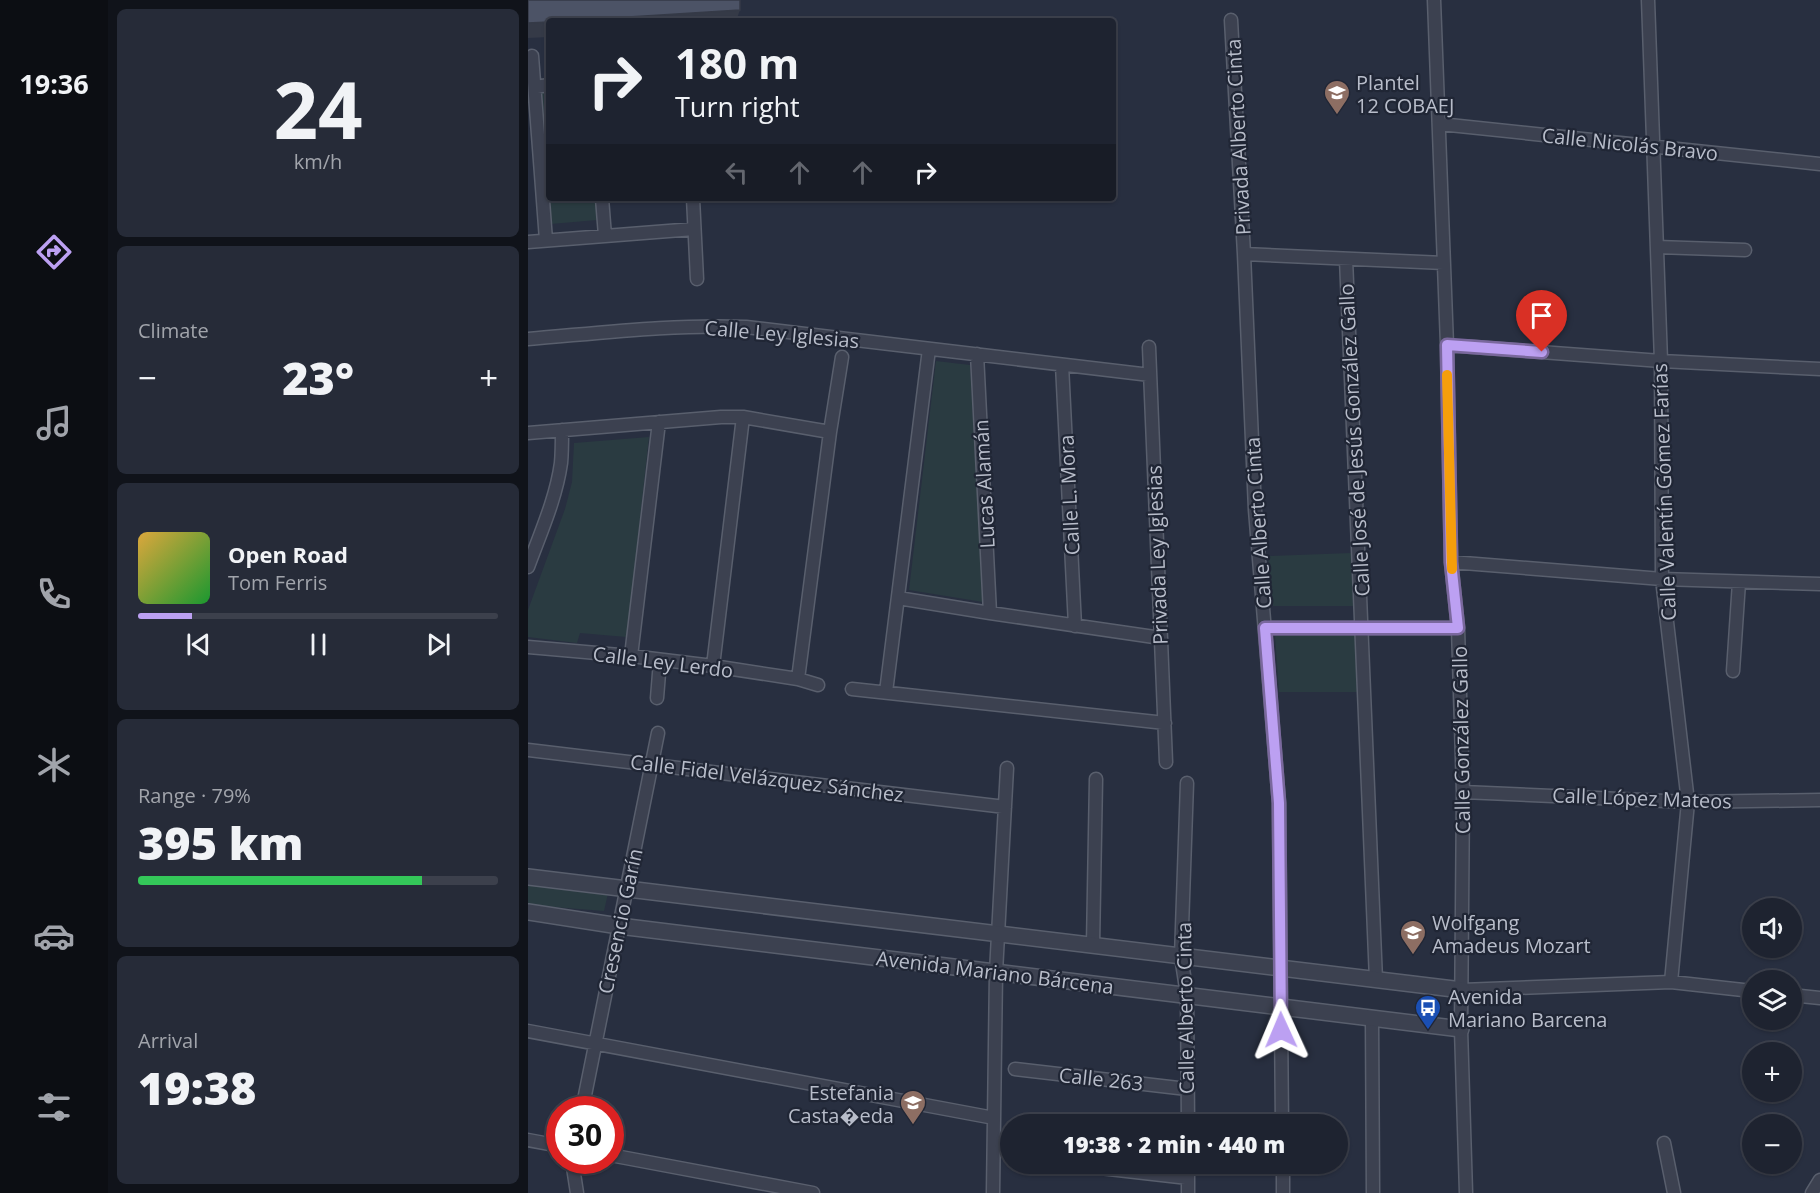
<!DOCTYPE html>
<html lang="en">
<head>
<meta charset="utf-8">
<style>
  body { margin:0; font-family:"Open Sans",sans-serif; background:#262b38; color:#f1f3f6; height:100vh; display:flex; flex-direction:column; font-size:22px; white-space:nowrap }
  * { box-sizing:border-box; margin:0 }
  p { font-size:20px; color:#a1a4ab }
  .icon { flex:none; width:33px; height:33px; fill:none; stroke:currentColor; stroke-width:2; stroke-linecap:round; stroke-linejoin:round }
  .map { position:relative; flex:1; overflow:hidden }
  .drawer { display:flex; flex-direction:column; gap:9px; padding:9px; background:#10131a; width:420px }
  .drawer>* { flex:none }
  .hud { position:absolute; left:18px; top:18px; width:570px; height:183px; border-radius:6px; box-shadow:0 2px 4px #0004,0 0 0 2px #3c404c; background:#1e2330; color:#f1f3f6; overflow:hidden }
  .fabs { position:absolute; left:1214px; top:898px; display:grid; gap:12px }
  .fabs a { display:grid; place-items:center; width:60px; height:60px; border-radius:50%; background:#1e2330; box-shadow:0 2px 4px #0004,0 0 0 2px #3c404c; font-size:30px }
  .speed { position:absolute; left:18px; top:1096px; display:flex; gap:12px; font-size:30px; font-weight:700; text-align:center }
  .speed>* { display:grid; place-content:center; width:78px; height:78px; border-radius:50%; background:#1e2330; box-shadow:0 2px 4px #0004,0 0 0 2px #3c404c; line-height:1 }
  .speed .limit { border:9px solid #d22; background:#fff; color:#111 }
  .pin { position:absolute; display:grid; place-items:center; width:51px; height:51px; color:#fff; margin:-62px -26px; border-radius:50% 50% 50% 0; rotate:-45deg; box-shadow:0 0 6px #0007 }
  .pin .icon { rotate:45deg }
  .me { position:absolute; width:66px; margin:-33px; rotate:359deg; stroke-linejoin:round; filter:drop-shadow(0 0 4px #0008) }
  .turn { display:flex; align-items:center; gap:21px; height:126px; padding:0 30px; font-size:27px }
  .turn .icon { width:78px; height:78px; stroke-width:2.5 }
  .turn b { display:block; font-size:42px; line-height:51px }
  .lanes { display:flex; align-items:center; height:57px; padding:0 30px; background:#0003; justify-content:center; gap:30px; direction:ltr }
  .lanes .off { opacity:.35 }
  .big { font-size:45px; font-weight:800; line-height:1.1 }
  .drawer .card { flex:1; display:flex; flex-direction:column; justify-content:center; gap:9px; min-width:0; padding:0 21px; border-radius:9px; background:#262b38 }
  .drawer .dial { align-items:center; gap:0 }
  .dial b { font-size:78px; line-height:1 }
  .song { display:flex; align-items:center; gap:18px }
  .cover { width:72px; height:72px; border-radius:9px; background:linear-gradient(135deg,hsl(40 70% 55%),hsl(130 70% 35%)) }
  .played { height:6px; border-radius:3px; background:linear-gradient(90deg,#bca0f2 15%,#3c404c 15%) }
  .keys { display:flex; justify-content:space-around; direction:ltr }
  .heat { display:flex; justify-content:space-between; align-items:center; font-size:33px; direction:ltr }
  .charge { height:9px; border-radius:4px; background:linear-gradient(90deg,#34c759 79%,#3c404c 0) }
  .trip { position:absolute; left:472px; top:1114px; width:348px; height:60px; border-radius:30px; background:#1e2330; box-shadow:0 2px 4px #0004,0 0 0 2px #3c404c; font-weight:800; line-height:60px; text-align:center }
  main { display:flex; flex:1; min-height:0 }
  .dock { display:flex; flex-direction:column; width:108px; justify-content:space-around; align-items:center; background:#0c0e13; color:#a1a4ab }
  .dock .icon { width:42px; height:42px }
  .dock .active { color:#bca0f2 }
  .dock b { font-size:27px; color:#f1f3f6 }
  .map>svg:first-child { display:block }
  .green { fill:#2a3b41 }
  .lines { fill:none; stroke-linecap:round; stroke-linejoin:round }
  .minor-casing { stroke:#595f6d; stroke-width:15 }
  .tertiary-casing { stroke:#595f6d; stroke-width:18 }
  .minor { stroke:#3c4150; stroke-width:12 }
  .tertiary { stroke:#3c4150; stroke-width:15 }
  .shaded-wall { fill:#353a47 }
  .building { fill:#4c5366; stroke:#353a47; stroke-width:1.5 }
  .route-casing { stroke:#7a689d; stroke-width:15 }
  .route { stroke:#bca0f2; stroke-width:10 }
  .slow { stroke:#f59e0b; stroke-width:10 }
  .labels { text-anchor:middle; dominant-baseline:central; stroke-width:4.5; stroke-linejoin:round; paint-order:stroke }
  .poi-label { font-size:20px; fill:#b8bdca; stroke:#202635; text-anchor:start }
  .street-label { font-size:20px; fill:#b8bdca; stroke:#202635 }
</style>
</head>
<body>
<main>
<nav class="dock">
<b>19:36</b>
<svg class="icon active" aria-label="directions" viewBox="0 0 24 24"><path d="M12 3l9 9-9 9-9-9zM9 14v-3h6M13 9l2 2-2 2"/></svg>
<svg class="icon" aria-label="music" viewBox="0 0 24 24"><path d="M9 18V5l10-2v13"/><circle cx="6" cy="18" r="3"/><circle cx="16" cy="16" r="3"/></svg>
<svg class="icon" aria-label="phone" viewBox="0 0 24 24"><path d="M5 4h4l2 5-3 2q2 4 5 5l2-3 5 2v4C11 20 4 13 5 4z"/></svg>
<svg class="icon" aria-label="climate" viewBox="0 0 24 24"><path d="M12 3v18M4 7l16 10M4 17L20 7"/></svg>
<svg class="icon" aria-label="car" viewBox="0 0 24 24"><path d="M5 17H2v-5l4-1 3-4h7l3 4 3 1v5h-3M9 17h6M6 11h13"/><circle cx="7" cy="17" r="2"/><circle cx="17" cy="17" r="2"/></svg>
<svg class="icon" aria-label="filters" viewBox="0 0 24 24"><path d="M4 7h16M4 17h16"/><circle cx="9" cy="7" r="2"/><circle cx="15" cy="17" r="2"/></svg>
</nav>
<section class="drawer">
<div class="card dial"><b>24</b><p>km/h</p></div>
<div class="card"><p>Climate</p>
<div class="heat"><a>−</a><b class="big">23°</b><a>+</a></div>
</div>
<div class="card">
<div class="song"><i class="cover"></i><div><b>Open Road</b><p>Tom Ferris</p></div></div>
<div class="played"></div>
<div class="keys"><svg class="icon" aria-label="previous" viewBox="0 0 24 24"><path d="M18 5L8 12l10 7zM5 5v14"/></svg><svg class="icon" aria-label="pause" viewBox="0 0 24 24"><path d="M8 5v14M16 5v14"/></svg><svg class="icon" aria-label="next" viewBox="0 0 24 24"><path d="M6 5l10 7-10 7zM19 5v14"/></svg></div>
</div>
<div class="card"><p>Range · 79%</p><b class="big">395 km</b><div class="charge"></div></div>
<div class="card"><p>Arrival</p><b class="big">19:38</b></div>
</section>
<div class="map">
<svg width="1292" height="1193" viewBox="0 0 1292 1193">
  <rect width="100%" height="100%" fill="#282f40"/>
  <!-- green -->
  <path class="green" d="M 12,93 L 21,93 L 21,198 L 68,198 L 69,220 L 22,224 Z
    M 408,361 L 442,365 L 455,602 L 381,590 Z
    M 121,437 L 99,637 L 52,633 L 49,643 L 0,637 L 0,610 L 37,509 L 44,482 L 46,443 Z
    M 823,553 L 825,606 L 745,606 L 740,556 Z
    M 747,636 L 827,636 L 829,692 L 751,692 Z
    M 0,882 L 81,889 L 76,911 L 0,905 Z"/>
  <g class="lines">
    <defs>
      <path id="minor" d="M 906,0 L 919,345 L 923,562 L 930,628 L 935,792 L 933,1029 L 938,1193
        M 1120,0 L 1133,361 L 1134,579 L 1160,802 L 1143,982
        M 703,20 L 716,254 L 727,510 L 751,803 L 754,1125
        M 4,56 L 18,240
        M 7,87 L 21,85
        M 912,124 L 1292,164
        M 74,198 L 77,236
        M 165,198 L 169,279
        M 0,242 L 166,229
        M 1129,247 L 1217,250
        M 716,254 L 916,263
        M 818,259 L 848,980
        M 0,339 C 73,333 145,324 218,327 L 622,375
        M 919,345 L 1133,361 L 1292,369
        M 621,347 L 638,762
        M 449,354 L 462,613
        M 534,365 L 547,626
        M 0,433 L 193,417 L 215,417 L 302,432
        M 923,562 L 1134,579 L 1292,584
        M 0,567 C 12,534 28,499 33,463 C 34,453 34,441 34,430
        M 370,598 L 462,613 L 633,638
        M 737,628 L 930,628
        M 0,647 L 103,656 L 185,666 L 270,679 L 290,685
        M 103,656 L 131,422
        M 185,666 L 215,417
        M 1205,671 L 1211,582
        M 270,679 L 302,432 L 314,357
        M 324,689 L 637,723
        M 358,692 L 401,349
        M 129,698 L 132,661
        M 0,750 L 477,807
        M 659,783 L 653,956 L 659,995 L 660,1125
        M 935,792 L 1160,802 L 1292,800
        M 565,945 L 568,779
        M 934,990 L 1143,982 L 1224,991
        M 1263,995 L 1292,998
        M 844,1018 L 845,1193
        M 0,1031 L 466,1118
        M 487,1069 L 659,1089
        M 54,1110 L 130,733
        M 0,1140 L 32,1146
        M 1136,1143 L 1146,1193
        M 82,1155 L 285,1193
        M 44,1161 L 49,1193
        M 537,1164 L 660,1178
        M 660,1164 L 660,1193
        M 755,1164 L 755,1193
        M 465,1193 L 468,972 L 479,768
        M 1284,1193 L 1292,1180"/>
      <path id="tertiary" d="M 0,877 L 934,990
        M 0,912 L 91,926 L 933,1029"/>
    </defs>
    <!-- minor casing -->
    <use href="#minor" class="minor-casing"/>
    <!-- tertiary casing -->
    <use href="#tertiary" class="tertiary-casing"/>
    <!-- minor -->
    <use href="#minor" class="minor"/>
    <!-- tertiary -->
    <use href="#tertiary" class="tertiary"/>
  </g>
  <!-- shaded-wall -->
  <path class="shaded-wall" d="M 212,10 L 208,21 L 37,21 Z
    M 21,22 L 21,37 L 0,38 L 0,23 Z"/>
  <!-- building -->
  <path class="building" d="M 0,0 L 212,0 L 212,10 L 37,21 L 21,21 L 21,22 L 0,23 Z"/>
  <g class="lines">
    <defs>
      <path id="route" d="M 753,1030 L 751,803 L 737,628 L 930,628 L 923,562 L 919,345 L 1014,352"/>
    </defs>
    <!-- route casing -->
    <use href="#route" class="route-casing"/>
    <!-- route -->
    <use href="#route" class="route"/>
    <!-- slow -->
    <path class="slow" d="M 919,375 L 924,569"/>
  </g>
  <!-- icons -->
  <defs>
    <symbol id="university-pin" viewBox="-11 -11 22 30"><path d="M0 17L-7.5 6A9.5 9.5 0 1 1 7.5 6Z" fill="#8d6e63" stroke="#202635"/><path d="M0-5L7-2L0 1L-7-2ZM-4 1L0 2.5L4 1V4Q0 6-4 4Z" fill="#fff"/></symbol>
    <symbol id="school-pin" viewBox="-11 -11 22 30"><path d="M0 17L-7.5 6A9.5 9.5 0 1 1 7.5 6Z" fill="#8d6e63" stroke="#202635"/><path d="M0-5L7-2L0 1L-7-2ZM-4 1L0 2.5L4 1V4Q0 6-4 4Z" fill="#fff"/></symbol>
    <symbol id="bus-pin" viewBox="-11 -11 22 30"><path d="M0 17L-7.5 6A9.5 9.5 0 1 1 7.5 6Z" fill="#1a4fb4" stroke="#202635"/><path d="M-5-6H5V4H4V6H2V4H-2V6H-4V4H-5ZM-3.5-4V0h7V-4ZM-3.5 1.2v1.5H-2V1.2ZM2 1.2v1.5H3.5V1.2Z" fill="#fff"/></symbol>
  </defs>
  <g fill-rule="evenodd">
    <use href="#university-pin" x="794" y="78" width="30" height="40"/>
    <use href="#school-pin" x="870" y="918" width="30" height="40"/>
    <use href="#bus-pin" x="885" y="993" width="30" height="40"/>
    <use href="#school-pin" x="370" y="1088" width="30" height="40"/>
  </g>
  <g class="labels">
    <!-- poi labels -->
    <g class="poi-label">
      <text x="828" y="82">Plantel<tspan x="828" dy="23">12 COBAEJ</tspan></text>
      <text x="904" y="922">Wolfgang<tspan x="904" dy="23">Amadeus Mozart</tspan></text>
      <text x="920" y="996">Avenida<tspan x="920" dy="23">Mariano Barcena</tspan></text>
      <text x="366" y="1092" text-anchor="end">Estefania<tspan x="366" dy="23">Casta�eda</tspan></text>
    </g>
    <!-- street labels -->
    <g class="street-label">
      <text transform="translate(710 137) rotate(-93)">Privada Alberto Cinta</text>
      <text transform="translate(1102 144) rotate(6)">Calle Nicolás Bravo</text>
      <text transform="translate(254 334) rotate(5)">Calle Ley Iglesias</text>
      <text transform="translate(826 440) rotate(-93)">Calle José de Jesús González Gallo</text>
      <text transform="translate(456 484) rotate(-93)">Lucas Alamán</text>
      <text transform="translate(1136 492) rotate(-92)">Calle Valentín Gómez Farías</text>
      <text transform="translate(541 495) rotate(-93)">Calle L. Mora</text>
      <text transform="translate(730 523) rotate(-94)">Calle Alberto Cinta</text>
      <text transform="translate(629 555) rotate(-92)">Privada Ley Iglesias</text>
      <text transform="translate(135 662) rotate(7)">Calle Ley Lerdo</text>
      <text transform="translate(933 740) rotate(-91)">Calle González Gallo</text>
      <text transform="translate(239 778) rotate(7)">Calle Fidel Velázquez Sánchez</text>
      <text transform="translate(1114 798) rotate(2)">Calle López Mateos</text>
      <text transform="translate(92 921) rotate(-78)">Cresencio Garín</text>
      <text transform="translate(467 972) rotate(7)">Avenida Mariano Bárcena</text>
      <text transform="translate(657 1008) rotate(-91)">Calle Alberto Cinta</text>
      <text transform="translate(573 1079) rotate(6)">Calle 263</text>
    </g>
  </g>
</svg>
<div class="fabs">
<a><svg class="icon" aria-label="sound" viewBox="0 0 24 24"><path d="M4 9h4l5-4v14l-5-4H4zM17 9q2 3 0 6"/></svg></a>
<a><svg class="icon" aria-label="layers" viewBox="0 0 24 24"><path d="M12 4l9 5-9 5-9-5zM3 14l9 5 9-5"/></svg></a>
<a>+</a>
<a>−</a>
</div>
<div class="speed"><div class="limit">30</div></div>
<div class="pin" style="left:1014px;top:352px;background:#d93025"><svg class="icon" aria-label="arrive" viewBox="0 0 24 24"><path d="M6 21V4h12l-3 4 3 4H6"/></svg></div>
<svg class="me" style="left:753px;top:1030px" viewBox="-20 -20 40 40"><path d="M0-17L14 15 0 8-14 15z" fill="#bca0f2" stroke="#fff" stroke-width="4"/></svg>
<div class="trip">19:38 · 2 min · 440 m</div>
<div class="hud">
<div class="turn"><svg class="icon" aria-label="right" viewBox="0 0 24 24"><path d="M7 20v-9h11M14 6l5 5-5 5"/></svg><div><b>180 m</b>Turn right</div></div>
<div class="lanes"><svg class="icon off" aria-label="left" viewBox="0 0 24 24"><path d="M17 20v-9H6M10 6l-5 5 5 5"/></svg><svg class="icon off" aria-label="ahead" viewBox="0 0 24 24"><path d="M12 20V5M6 11l6-6 6 6"/></svg><svg class="icon off" aria-label="ahead" viewBox="0 0 24 24"><path d="M12 20V5M6 11l6-6 6 6"/></svg><svg class="icon" aria-label="right" viewBox="0 0 24 24"><path d="M7 20v-9h11M14 6l5 5-5 5"/></svg></div>
</div>
</div>
</main>
</body>
</html>
